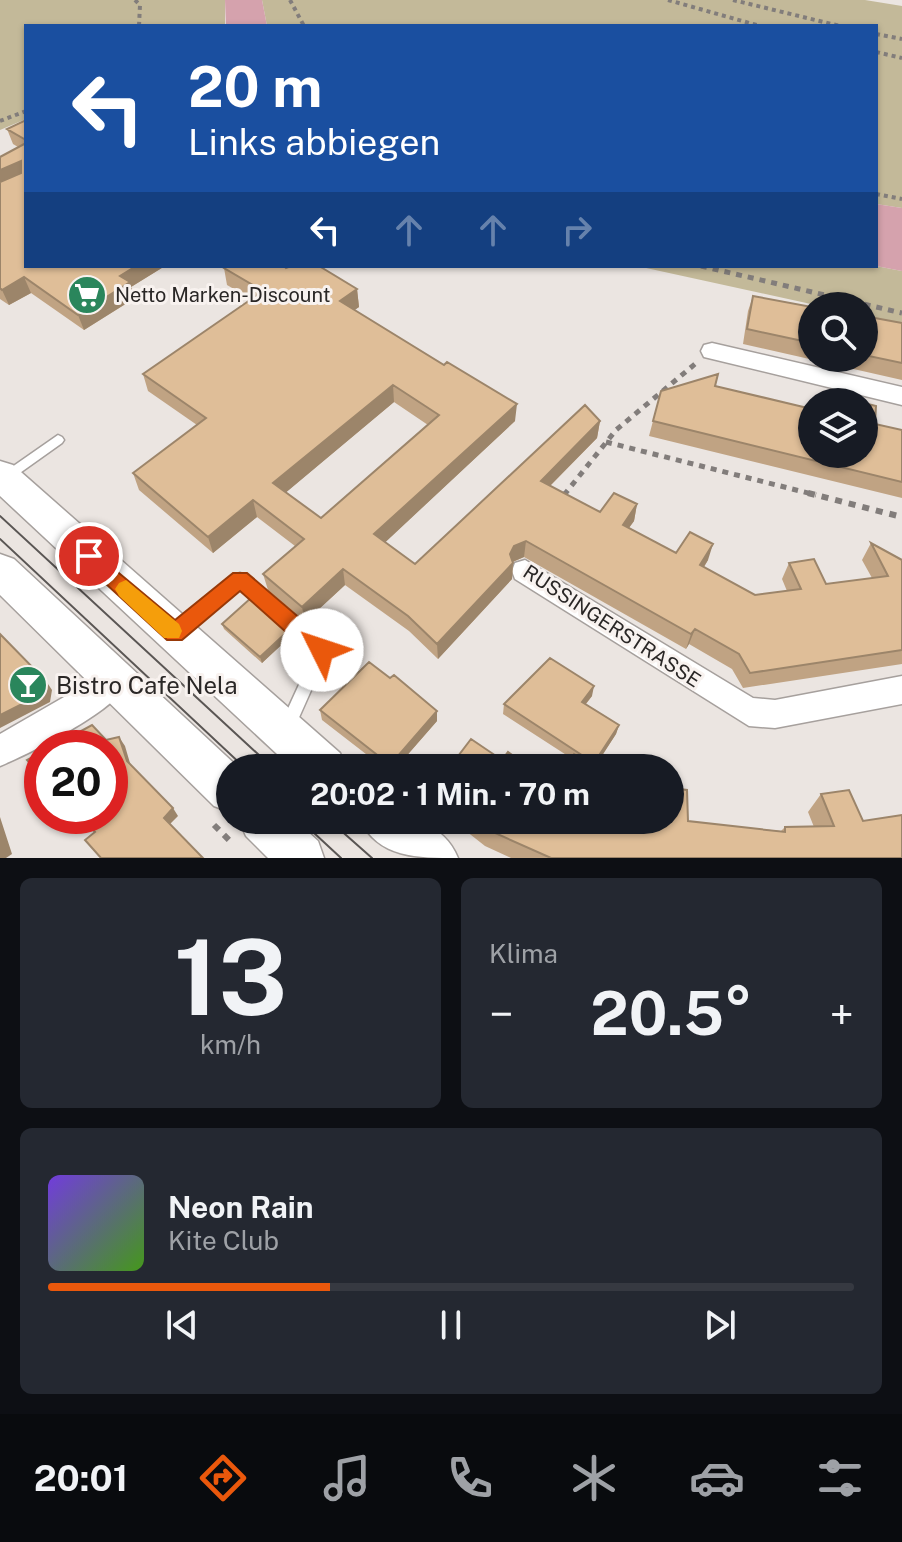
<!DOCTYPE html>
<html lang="de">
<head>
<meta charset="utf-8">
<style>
  body { margin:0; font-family:"Public Sans",sans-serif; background:#242831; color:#f1f3f6; height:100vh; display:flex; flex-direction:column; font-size:30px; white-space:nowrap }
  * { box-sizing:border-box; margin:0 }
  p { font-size:26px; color:#9ea1a6 }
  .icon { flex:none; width:44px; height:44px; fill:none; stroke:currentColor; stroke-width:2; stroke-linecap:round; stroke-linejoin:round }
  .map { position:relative; height:858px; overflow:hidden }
  .drawer { display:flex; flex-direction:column; gap:20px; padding:20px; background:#0d0f14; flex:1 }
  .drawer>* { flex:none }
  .guide { position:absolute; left:24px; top:24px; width:854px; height:244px; border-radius:0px; box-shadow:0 2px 6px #0004; background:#1a4fa0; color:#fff; overflow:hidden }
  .fabs { position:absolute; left:798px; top:292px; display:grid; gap:16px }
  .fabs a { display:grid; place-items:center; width:80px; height:80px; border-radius:50%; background:#171b24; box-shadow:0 2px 6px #0004; font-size:40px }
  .speed { position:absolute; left:24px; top:730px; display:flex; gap:16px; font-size:40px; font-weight:700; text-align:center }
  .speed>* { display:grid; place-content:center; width:104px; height:104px; border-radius:50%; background:#171b24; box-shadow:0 2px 6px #0004; line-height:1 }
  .speed .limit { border:12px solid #d22; background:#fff; color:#111 }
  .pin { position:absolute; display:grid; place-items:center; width:68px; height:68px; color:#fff; margin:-34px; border:4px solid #fff; border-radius:50%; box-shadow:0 2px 8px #0007 }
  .me { position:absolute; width:88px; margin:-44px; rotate:311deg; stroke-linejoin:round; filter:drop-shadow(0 0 6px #0008) }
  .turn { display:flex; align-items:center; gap:28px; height:168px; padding:0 32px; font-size:36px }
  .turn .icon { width:104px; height:104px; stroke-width:2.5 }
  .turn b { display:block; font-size:56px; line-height:68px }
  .lanes { display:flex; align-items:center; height:76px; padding:0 32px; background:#0003; justify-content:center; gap:40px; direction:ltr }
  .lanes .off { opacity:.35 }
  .big { font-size:60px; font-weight:700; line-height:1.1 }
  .drawer .tile { flex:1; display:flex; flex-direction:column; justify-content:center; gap:12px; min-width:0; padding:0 28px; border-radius:12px; background:#242831 }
  .drawer .dial { align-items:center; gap:0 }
  .dial b { font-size:104px; line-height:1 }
  .song { display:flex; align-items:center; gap:24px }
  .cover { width:96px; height:96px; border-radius:12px; background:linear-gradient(135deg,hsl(260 70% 55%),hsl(100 70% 35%)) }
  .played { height:8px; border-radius:4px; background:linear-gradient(90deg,#ea580c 35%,#363941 35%) }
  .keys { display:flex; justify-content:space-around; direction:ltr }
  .heat { display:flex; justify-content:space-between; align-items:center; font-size:44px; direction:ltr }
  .drawer .tiles { flex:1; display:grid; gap:20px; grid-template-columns:1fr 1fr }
  .tile:last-child { grid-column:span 2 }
  .trip { position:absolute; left:216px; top:754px; width:468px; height:80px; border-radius:40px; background:#171b24; box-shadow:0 2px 6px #0004; font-weight:700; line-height:80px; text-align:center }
  .tabs { display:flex; height:128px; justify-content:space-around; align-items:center; background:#090b0e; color:#9ea1a6 }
  .tabs .icon { width:56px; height:56px }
  .tabs .selected { color:#ea580c }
  .tabs b { font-size:36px; color:#f1f3f6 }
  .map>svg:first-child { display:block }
  .green { fill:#c3b999 }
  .water { fill:#d5a2ad }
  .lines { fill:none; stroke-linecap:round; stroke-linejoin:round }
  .service-casing { stroke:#a6a09d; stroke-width:3 }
  .minor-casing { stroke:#a6a09d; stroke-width:3 }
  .secondary-casing { stroke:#a6a09d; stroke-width:3 }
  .path-far2 { stroke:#827d7b; stroke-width:4; stroke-dasharray:4 4; stroke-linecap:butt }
  .path-far1 { stroke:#827d7b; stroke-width:5; stroke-dasharray:6 6; stroke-linecap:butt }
  .path { stroke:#827d7b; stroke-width:6; stroke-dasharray:7 7; stroke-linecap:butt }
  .service { fill:#fff; fill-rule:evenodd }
  .minor { fill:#fff; fill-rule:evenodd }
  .secondary { fill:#fff; fill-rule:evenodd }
  .tram { stroke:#5a5654; stroke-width:2 }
  .wall { fill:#c0a383; fill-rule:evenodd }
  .shaded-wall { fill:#9c856a }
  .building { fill:#dfbe98; stroke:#9c856a; stroke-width:2; fill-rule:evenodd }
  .route { fill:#ea580c; stroke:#983908; stroke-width:2 }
  .slow { fill:#f59e0b }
  .labels { text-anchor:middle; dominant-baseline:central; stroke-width:6; stroke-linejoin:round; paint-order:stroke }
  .poi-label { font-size:20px; fill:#2a2726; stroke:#f8f2ef; text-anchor:start }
  .street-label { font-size:20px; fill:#2a2726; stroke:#f8f2ef }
  .near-poi-label { font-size:24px; fill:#2a2726; stroke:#f8f2ef; text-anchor:start }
</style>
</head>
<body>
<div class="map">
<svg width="902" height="858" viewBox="0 0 902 858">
  <rect width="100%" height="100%" fill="#ebe5e1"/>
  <!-- green -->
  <path class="green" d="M 0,0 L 225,0 L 225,26 L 26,26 L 26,119 L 0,130 Z
    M 262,0 L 865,0 L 902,6 L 902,208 L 876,204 L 876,26 L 267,26 Z
    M 637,266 L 876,266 L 902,271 L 902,324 L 864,316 L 864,306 L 820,306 Z"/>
  <!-- water -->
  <path class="water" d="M 225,0 L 262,0 L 267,26 L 226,26 Z
    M 876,204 L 902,208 L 902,271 L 876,266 Z"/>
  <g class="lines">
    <defs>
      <path id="service" d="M 58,435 L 62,437 L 64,440 L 62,443 L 10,480 L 2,480 L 0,477 L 2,474 Z
        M 240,573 L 245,575 L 327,645 L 329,650 L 293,731 L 288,733 L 283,731 L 280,726 L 314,652 L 240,587 L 182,635 L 177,637 L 172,635 L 170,631 L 172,627 L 235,575 Z"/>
      <path id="minor" d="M 712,343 L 902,387 L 902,405 L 704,357 L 701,351 L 704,345 Z
        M 525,560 L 753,698 L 775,700 L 902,676 L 902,704 L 775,728 L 749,726 L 515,579 L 512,571 L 515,563 Z
        M 116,667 L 126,670 L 131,680 C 117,710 31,753 0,766 L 0,734 Z"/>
      <path id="secondary" d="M 0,461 L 13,465 L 340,753 L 346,768 L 292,768 L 0,496 Z
        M 0,554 L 14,559 L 239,768 L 230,768 L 230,812 L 214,806 L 0,595 Z
        M 239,820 L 295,820 L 318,841 L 324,858 L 268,858 L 246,836 Z
        M 360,820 C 400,820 440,815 458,858 C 417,858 379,858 360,820 Z"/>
    </defs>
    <!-- service casing -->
    <use href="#service" class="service-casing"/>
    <!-- minor casing -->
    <use href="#minor" class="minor-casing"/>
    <!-- secondary casing -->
    <use href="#secondary" class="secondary-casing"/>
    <!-- path-far2 -->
    <path class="path-far2" d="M 135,0 L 140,5 L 139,26
      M 290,0 L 304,26
      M 668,0 L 760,26
      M 733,0 L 840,26
      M 876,34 L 902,39
      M 876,52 L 902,58
      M 0,121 L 26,111
      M 876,194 L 902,199"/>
    <!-- path-far1 -->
    <path class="path-far1" d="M 701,266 L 902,313
      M 606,442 L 816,495
      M 564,495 L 616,430 L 695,364"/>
    <!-- path -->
    <path class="path" d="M 808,493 L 902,517
      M 562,498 L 566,493
      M 214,825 L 229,840"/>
    <!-- service -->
    <use href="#service" class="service"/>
    <!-- minor -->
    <use href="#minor" class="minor"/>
    <!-- secondary -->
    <use href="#secondary" class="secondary"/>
    <!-- tram -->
    <path class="tram" d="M 0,516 L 273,768
      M 0,539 L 245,768
      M 300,820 L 341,858
      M 329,820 L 372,858"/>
  </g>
  <!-- wall -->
  <path class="wall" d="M 26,120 L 26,266 L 165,266 L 131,287 L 135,298 L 84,330 L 31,293 L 9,305 L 0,299 L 0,157 L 18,147 L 13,144 L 7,129 Z
    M 224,268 L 286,268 L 357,289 L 359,307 L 354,310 L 515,421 L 385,542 L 415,564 L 600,421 L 597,438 L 550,486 L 600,512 L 637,504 L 634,521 L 629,528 L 676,553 L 708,560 L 704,567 L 755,595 L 787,591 L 782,579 L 789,563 L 826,584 L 872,578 L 862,560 L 871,543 L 902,560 L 902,664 L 743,688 L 732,669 L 689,644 L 686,649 L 524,557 L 513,562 L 512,579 L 438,659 L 409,631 L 345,585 L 305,622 L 268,590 L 263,574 L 295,546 L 257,517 L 213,553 L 139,490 L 133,473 L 197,425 L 148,391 L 143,374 L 251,299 L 227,285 ZM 394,402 L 428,425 L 321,518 L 286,492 Z
    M 753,296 L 812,307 L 812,358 L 864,358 L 864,316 L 902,323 L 902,380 L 743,344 L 748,311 Z
    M 715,386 L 902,430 L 902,498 L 649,436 L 653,421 Z
    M 222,624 L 291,636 L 262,663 L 224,629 Z
    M 592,696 L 586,704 L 619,725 L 616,734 L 594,768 L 571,758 L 503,714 L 504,704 Z
    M 320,710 L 437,721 L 396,768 L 384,768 L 322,720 Z
    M 821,794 L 863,821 L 902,858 L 511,858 L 485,846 L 452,820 L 670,820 L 781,831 L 785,827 L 814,827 L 808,812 Z"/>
  <!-- shaded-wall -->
  <path class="shaded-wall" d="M 21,161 L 26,174 L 0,189 L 0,170 Z
    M 136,266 L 165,266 L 131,287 L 135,298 L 84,330 L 78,315 L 120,276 Z
    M 24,277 L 31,293 L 9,305 L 2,290 Z
    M 357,289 L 359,307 L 342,319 L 340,301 Z
    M 393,385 L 394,402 L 277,500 L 273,483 Z
    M 517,404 L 515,421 L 376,551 L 374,534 Z
    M 600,421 L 597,438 L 539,497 L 541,481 Z
    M 253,500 L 257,517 L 213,553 L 208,537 Z
    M 637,504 L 634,521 L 619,541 L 623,525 Z
    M 526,541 L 524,557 L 512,562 L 513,563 L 512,579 L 438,659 L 437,644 L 514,546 Z
    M 713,544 L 708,560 L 695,581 L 700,565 Z
    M 343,569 L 345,585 L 305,622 L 302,607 Z
    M 695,629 L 689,644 L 686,649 L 691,634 Z
    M 289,630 L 291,636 L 262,663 L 260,657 Z
    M 46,681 L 52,690 L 50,702 L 0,728 L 0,715 Z
    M 594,686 L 592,696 L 580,711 L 582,702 Z
    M 437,711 L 437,721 L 396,768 L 391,768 L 390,765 Z
    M 619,725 L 616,734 L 594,768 L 592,768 L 594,763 Z
    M 119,737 L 125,746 L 132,770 L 127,761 Z
    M 173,808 L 178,816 L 168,826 L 164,818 Z
    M 0,817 L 12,854 L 6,858 L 0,858 Z"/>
  <!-- building -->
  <path class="building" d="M 26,120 L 26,140 L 7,129 Z
    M 26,143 L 26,266 L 136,266 L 120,276 L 130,282 L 78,315 L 24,277 L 2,290 L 0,288 L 0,182 L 21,173 L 21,161 L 0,170 L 0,157 Z
    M 226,266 L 284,266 L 286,268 L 291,266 L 319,266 L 357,289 L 340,301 L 444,365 L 447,362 L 517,404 L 374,534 L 415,564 L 585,405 L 600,421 L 541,481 L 600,512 L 614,493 L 637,504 L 623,525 L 676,553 L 690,532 L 713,544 L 700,565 L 755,595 L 801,589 L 789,563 L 814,559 L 826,584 L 888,576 L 871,543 L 902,560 L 902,650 L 750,673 L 739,654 L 695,629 L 691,634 L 526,541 L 514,546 L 510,554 L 513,563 L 437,644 L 408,616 L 343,569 L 302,607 L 263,574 L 304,539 L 253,500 L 208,537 L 133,473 L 206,418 L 143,374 L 263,291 L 224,268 ZM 393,385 L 439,415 L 321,518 L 273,483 Z
    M 753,296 L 812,307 L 812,343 L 747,329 Z
    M 864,316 L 902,323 L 902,363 L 864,355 Z
    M 718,374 L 715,386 L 812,409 L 812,454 L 864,454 L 864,403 L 876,406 L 875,424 L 902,430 L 902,482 L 653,421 L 661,391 Z
    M 252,597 L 289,630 L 260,657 L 222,624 Z
    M 0,634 L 46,681 L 44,693 L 0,715 Z
    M 550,658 L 594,686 L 582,702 L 619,725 L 594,763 L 504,704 Z
    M 369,662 L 390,678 L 394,675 L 437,711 L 390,765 L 320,710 Z
    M 92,725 L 106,740 L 119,737 L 127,761 L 173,808 L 164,818 L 203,858 L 101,858 L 85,840 L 95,832 L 80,816 L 110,816 L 110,748 L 50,748 Z
    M 471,739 L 502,760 L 508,752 L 530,768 L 449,768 Z
    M 42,752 L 42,776 L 27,760 Z
    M 574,754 L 594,768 L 563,768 Z
    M 670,788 L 687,790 L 688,821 L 785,832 L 785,827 L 834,826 L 821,794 L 849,790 L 863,821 L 902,815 L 902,858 L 551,858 L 486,829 L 474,820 L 670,820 Z"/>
  <!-- route -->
  <path class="route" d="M 89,548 L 175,620 L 233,573 L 247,573 L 329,643 L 332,650 L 329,657 L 322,659 L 314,657 L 240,591 L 182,640 L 167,640 L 82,562 L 79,556 L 82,550 Z"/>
  <!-- slow -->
  <path class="slow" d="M 126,580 L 179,624 L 182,631 L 179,638 L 164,638 L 119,596 L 115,589 L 119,583 Z"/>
  <!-- icons -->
  <defs>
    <symbol id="supermarket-disc" viewBox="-11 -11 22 22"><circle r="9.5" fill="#2a865c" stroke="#f8f2ef"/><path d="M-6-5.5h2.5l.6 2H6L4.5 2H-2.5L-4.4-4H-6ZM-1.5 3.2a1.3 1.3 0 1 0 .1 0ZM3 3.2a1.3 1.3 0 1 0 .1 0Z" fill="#fff"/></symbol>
    <symbol id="bar-disc" viewBox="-11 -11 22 22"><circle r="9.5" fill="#2a865c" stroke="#f8f2ef"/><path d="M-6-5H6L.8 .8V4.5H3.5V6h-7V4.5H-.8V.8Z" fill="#fff"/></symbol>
  </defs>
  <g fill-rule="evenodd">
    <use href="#supermarket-disc" x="65" y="273" width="44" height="44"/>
    <use href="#bar-disc" x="6" y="663" width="44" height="44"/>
  </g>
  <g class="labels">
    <!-- poi labels -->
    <g class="poi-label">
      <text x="115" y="295">Netto Marken-Discount</text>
    </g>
    <!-- street labels -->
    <g class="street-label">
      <text transform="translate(612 626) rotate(33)">RUSSINGERSTRASSE</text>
    </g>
    <!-- near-poi labels -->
    <g class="near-poi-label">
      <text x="56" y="685">Bistro Cafe Nela</text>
    </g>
  </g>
</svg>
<div class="fabs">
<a><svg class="icon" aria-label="search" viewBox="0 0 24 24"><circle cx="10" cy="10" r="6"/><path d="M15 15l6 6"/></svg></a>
<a><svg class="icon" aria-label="layers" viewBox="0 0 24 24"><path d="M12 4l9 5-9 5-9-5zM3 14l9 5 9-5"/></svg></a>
</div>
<div class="speed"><div class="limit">20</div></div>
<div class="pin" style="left:89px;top:556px;background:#d93025"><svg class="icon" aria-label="arrive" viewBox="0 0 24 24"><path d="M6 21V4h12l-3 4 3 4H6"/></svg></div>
<svg class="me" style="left:322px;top:650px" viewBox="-20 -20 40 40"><circle r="19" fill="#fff"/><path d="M0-13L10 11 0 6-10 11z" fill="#ea580c"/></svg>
<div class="trip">20:02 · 1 Min. · 70 m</div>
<div class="guide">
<div class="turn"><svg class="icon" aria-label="left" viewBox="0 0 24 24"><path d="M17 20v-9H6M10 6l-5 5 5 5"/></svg><div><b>20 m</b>Links abbiegen</div></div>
<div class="lanes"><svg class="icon" aria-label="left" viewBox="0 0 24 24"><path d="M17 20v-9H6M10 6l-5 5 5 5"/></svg><svg class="icon off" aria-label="ahead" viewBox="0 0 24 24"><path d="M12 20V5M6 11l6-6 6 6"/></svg><svg class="icon off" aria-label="ahead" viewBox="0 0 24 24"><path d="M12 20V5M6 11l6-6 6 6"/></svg><svg class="icon off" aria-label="right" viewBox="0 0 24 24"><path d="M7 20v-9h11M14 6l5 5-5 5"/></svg></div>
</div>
</div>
<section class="drawer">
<div class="tiles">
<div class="tile dial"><b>13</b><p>km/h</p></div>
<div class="tile"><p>Klima</p>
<div class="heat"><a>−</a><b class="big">20.5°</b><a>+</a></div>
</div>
<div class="tile">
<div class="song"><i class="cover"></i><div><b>Neon Rain</b><p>Kite Club</p></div></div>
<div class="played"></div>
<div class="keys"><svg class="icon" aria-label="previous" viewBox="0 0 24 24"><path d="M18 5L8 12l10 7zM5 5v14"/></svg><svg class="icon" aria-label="pause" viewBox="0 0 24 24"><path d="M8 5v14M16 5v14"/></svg><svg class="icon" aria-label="next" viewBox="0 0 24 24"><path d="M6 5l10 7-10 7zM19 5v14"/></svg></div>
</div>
</div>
</section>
<nav class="tabs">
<b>20:01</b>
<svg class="icon selected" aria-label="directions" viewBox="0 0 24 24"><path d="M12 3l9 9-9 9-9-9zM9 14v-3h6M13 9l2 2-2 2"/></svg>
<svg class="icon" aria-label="music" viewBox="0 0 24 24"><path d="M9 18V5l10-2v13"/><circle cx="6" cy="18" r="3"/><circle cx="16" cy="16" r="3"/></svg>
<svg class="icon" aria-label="phone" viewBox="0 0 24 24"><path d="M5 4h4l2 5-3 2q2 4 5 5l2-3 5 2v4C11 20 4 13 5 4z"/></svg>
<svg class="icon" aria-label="climate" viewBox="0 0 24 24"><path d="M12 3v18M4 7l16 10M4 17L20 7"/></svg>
<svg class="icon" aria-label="car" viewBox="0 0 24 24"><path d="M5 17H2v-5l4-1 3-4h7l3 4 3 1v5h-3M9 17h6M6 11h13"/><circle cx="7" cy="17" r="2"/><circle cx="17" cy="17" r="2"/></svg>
<svg class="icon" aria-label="filters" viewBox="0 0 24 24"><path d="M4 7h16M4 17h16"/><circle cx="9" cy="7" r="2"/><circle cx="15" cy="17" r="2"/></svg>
</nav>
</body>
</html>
